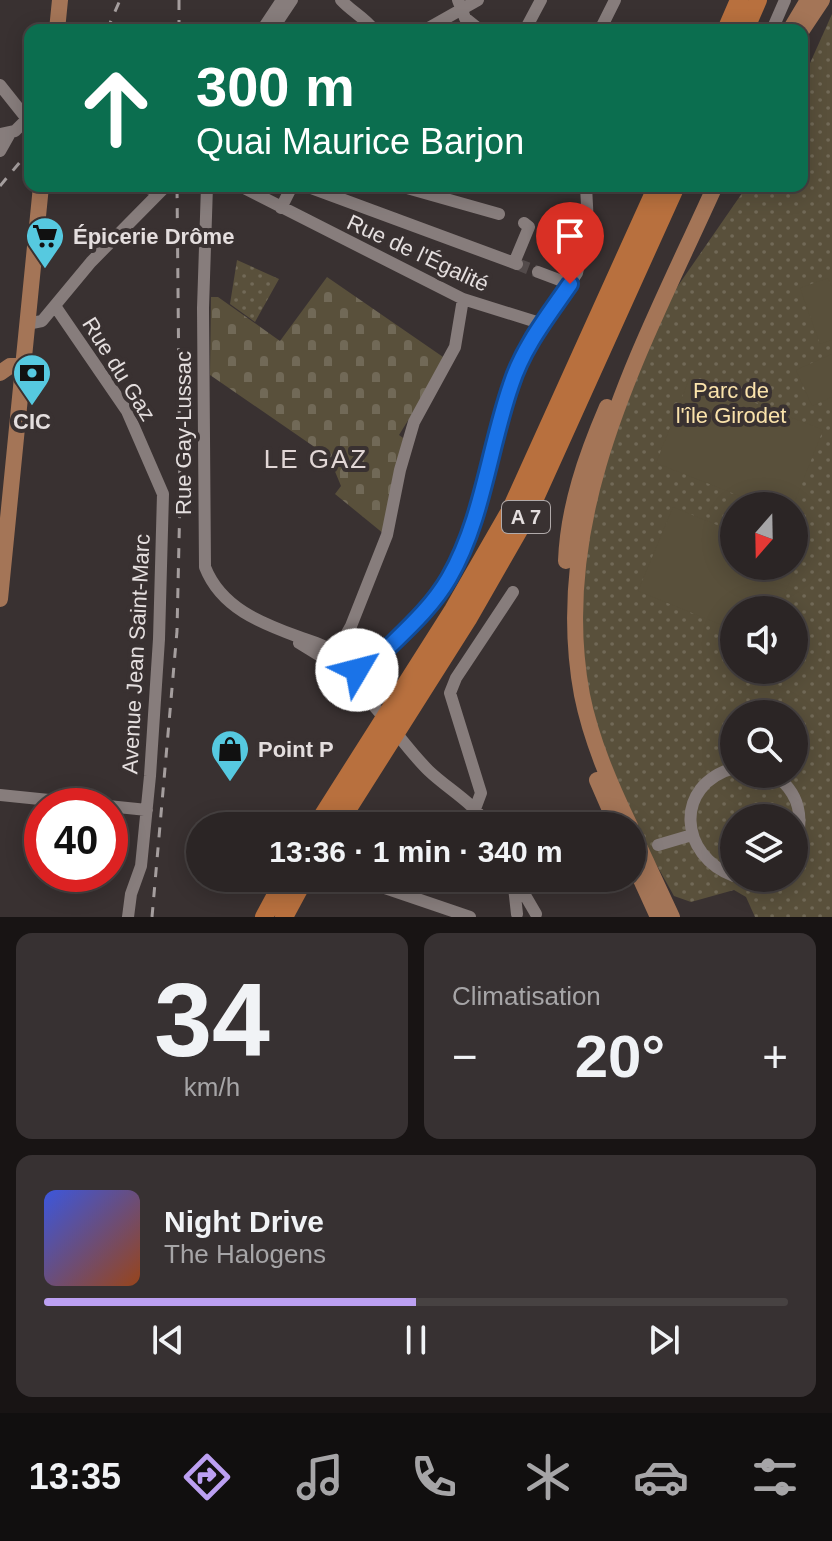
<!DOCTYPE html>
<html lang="fr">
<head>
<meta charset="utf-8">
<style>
  body { margin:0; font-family:Arial,sans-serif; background:#373132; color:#f1f3f6; height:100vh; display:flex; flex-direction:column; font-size:30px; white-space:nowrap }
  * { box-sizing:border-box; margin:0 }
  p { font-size:26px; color:#a6a5a7 }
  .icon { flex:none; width:44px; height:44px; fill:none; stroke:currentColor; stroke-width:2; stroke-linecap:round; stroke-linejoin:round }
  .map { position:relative; height:917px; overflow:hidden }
  .panel { display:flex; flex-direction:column; gap:16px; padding:16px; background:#181414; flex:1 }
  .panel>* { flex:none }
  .hud { position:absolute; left:24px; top:24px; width:784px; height:168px; border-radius:16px; box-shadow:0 4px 20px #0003,0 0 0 2px #474242; background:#0b6e4f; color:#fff; overflow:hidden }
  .needle { width:52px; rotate:200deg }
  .fabs { position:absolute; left:720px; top:492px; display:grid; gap:16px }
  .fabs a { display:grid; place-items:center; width:88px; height:88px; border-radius:50%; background:#2b2525; box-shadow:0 4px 20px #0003,0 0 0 2px #474242; font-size:40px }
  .speed { position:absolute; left:24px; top:788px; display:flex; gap:16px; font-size:40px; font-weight:700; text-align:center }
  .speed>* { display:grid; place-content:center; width:104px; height:104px; border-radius:50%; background:#2b2525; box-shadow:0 4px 20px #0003,0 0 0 2px #474242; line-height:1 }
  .speed .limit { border:12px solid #d22; background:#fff; color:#111 }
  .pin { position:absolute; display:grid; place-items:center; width:68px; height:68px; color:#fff; margin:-82px -34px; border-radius:50% 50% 50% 0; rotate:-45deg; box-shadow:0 0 8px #0007 }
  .pin .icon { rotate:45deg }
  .me { position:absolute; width:88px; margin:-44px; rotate:53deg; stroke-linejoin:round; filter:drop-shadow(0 0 6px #0008) }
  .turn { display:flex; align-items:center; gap:28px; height:168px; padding:0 40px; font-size:36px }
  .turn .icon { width:104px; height:104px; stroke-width:2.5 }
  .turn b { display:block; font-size:56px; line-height:68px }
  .big { font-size:60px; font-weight:600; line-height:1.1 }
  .panel .widget { flex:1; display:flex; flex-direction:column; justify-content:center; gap:12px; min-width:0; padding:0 28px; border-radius:16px; background:#373132 }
  .panel .dial { align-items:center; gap:0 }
  .dial b { font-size:104px; line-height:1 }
  .song { display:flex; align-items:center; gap:24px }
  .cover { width:96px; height:96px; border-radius:12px; background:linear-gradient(135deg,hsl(230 70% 55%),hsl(20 70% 35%)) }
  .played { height:8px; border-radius:4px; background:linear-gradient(90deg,#bca0f2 50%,#474242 50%) }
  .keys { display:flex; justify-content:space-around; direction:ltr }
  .heat { display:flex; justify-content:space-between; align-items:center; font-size:44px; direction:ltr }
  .panel .tiles { flex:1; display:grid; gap:16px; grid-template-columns:1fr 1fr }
  .widget:last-child { grid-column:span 2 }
  .trip { position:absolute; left:186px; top:812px; width:460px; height:80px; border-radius:40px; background:#2b2525; box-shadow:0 4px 20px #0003,0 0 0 2px #474242; font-weight:600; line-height:80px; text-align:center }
  .tab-bar { display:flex; height:128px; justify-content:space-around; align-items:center; background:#110f0f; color:#a6a5a7 }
  .tab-bar .icon { width:56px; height:56px }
  .tab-bar .active { color:#bca0f2 }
  .tab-bar b { font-size:36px; color:#f1f3f6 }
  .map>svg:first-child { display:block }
  .grass { fill:url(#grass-dots); fill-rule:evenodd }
  .cemetery { fill:url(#cemetery-stones) }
  .pitch { fill:#59503b }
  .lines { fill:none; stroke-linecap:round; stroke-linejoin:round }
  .minor-tunnel { stroke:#534b4b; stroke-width:12; stroke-dasharray:12 6; stroke-linecap:butt }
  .minor { stroke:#877d7c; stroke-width:12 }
  .major { stroke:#a47557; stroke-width:16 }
  .highway { stroke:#b8703e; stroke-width:18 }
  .rail { stroke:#a59e9e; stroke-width:3; stroke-dasharray:10 10; stroke-linecap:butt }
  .route-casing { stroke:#114b97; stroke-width:20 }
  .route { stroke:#1a73e8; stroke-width:14 }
  .labels { text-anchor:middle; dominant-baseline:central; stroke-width:8; stroke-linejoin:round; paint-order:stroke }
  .shield { fill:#393131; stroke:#b1aaaa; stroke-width:2 }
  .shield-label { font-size:20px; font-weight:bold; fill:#e4dede }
  .poi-label { font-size:22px; font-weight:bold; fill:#e4dede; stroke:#393131; text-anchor:start }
  .street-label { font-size:22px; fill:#e4dede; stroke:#393131 }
  .park-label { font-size:22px; fill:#fae2ab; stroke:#393131 }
  .quarter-label { font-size:26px; letter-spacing:2px; fill:#e1d6d5; stroke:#393131 }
</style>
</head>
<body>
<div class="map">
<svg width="832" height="917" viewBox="0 0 832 917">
  <defs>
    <pattern id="grass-dots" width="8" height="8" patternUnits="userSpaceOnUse" patternTransform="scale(2)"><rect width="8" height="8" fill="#59503b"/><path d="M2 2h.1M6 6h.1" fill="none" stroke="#716957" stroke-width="1.8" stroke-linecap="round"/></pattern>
    <pattern id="cemetery-stones" width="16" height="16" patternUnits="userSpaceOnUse" patternTransform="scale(2)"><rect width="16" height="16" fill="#59503b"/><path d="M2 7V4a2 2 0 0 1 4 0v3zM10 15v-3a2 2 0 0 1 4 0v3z" fill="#716957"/></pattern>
  </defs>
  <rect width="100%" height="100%" fill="#393131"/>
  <!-- grass -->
  <path class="grass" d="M 832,14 L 832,917 L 755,917 L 746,897 L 734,890 L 691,902 L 674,896 L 606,775 L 582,696 L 578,545 L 655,319 L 747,186 L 802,186 L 802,81 ZM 734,506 L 794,506 L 794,566 L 734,566 ZM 734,610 L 794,610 L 794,670 L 734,670 ZM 734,714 L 794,714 L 794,774 L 734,774 ZM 734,818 L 794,818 L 794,878 L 734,878 Z
    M 237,260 L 279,279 L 255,322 L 230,304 Z"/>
  <!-- cemetery -->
  <path class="cemetery" d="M 327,277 L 446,359 L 399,435 L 406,440 L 384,534 L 335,494 L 341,486 L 329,457 L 210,375 L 211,297 L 218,297 L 280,341 Z"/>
  <!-- pitch -->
  <path class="pitch" d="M 828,278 L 832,288 L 832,340 L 820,344 L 800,288 Z
    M 832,354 L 832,397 L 812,406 L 796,370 Z
    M 690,377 L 823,430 L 793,506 L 765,506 L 656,463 Z
    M 673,507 L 734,532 L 734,566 L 794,566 L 794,557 L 799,559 L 778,610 L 734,610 L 734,630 L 638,591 Z"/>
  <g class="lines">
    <!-- minor-tunnel -->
    <path class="minor-tunnel" d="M 517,264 L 538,272"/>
    <!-- minor -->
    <path class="minor" d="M 341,0 C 352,12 364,17 374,30
      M 458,0 L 465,18 L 480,30
      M 262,30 L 282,0
      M 272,30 L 292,0
      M 425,30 L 478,0
      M 525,30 L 541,0
      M 600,30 L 615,0
      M 772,30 L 785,0
      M 0,85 L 27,119
      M 0,134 L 15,131 L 30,116
      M 0,151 L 9,135
      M 141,186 L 151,189 L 166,186
      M 207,186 L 203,308 L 205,567 C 221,608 261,623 299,637 C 313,642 328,646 339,656
      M 240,186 L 463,299 L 543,324
      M 306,186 L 517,264
      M 400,186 L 499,214
      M 281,208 L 292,186
      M 514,263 L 529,227 L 524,223
      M 538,272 L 570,284
      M 463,299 L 455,347 L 414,422 L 400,470 L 387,535 L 351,626 L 334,656 L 340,677 C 376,698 398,741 429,771 C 449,790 473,802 488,826
      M 55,306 L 127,411 L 163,494 L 159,639 L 150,776 L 141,866 L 131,894 L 128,917
      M 27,324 L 42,321 L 91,262 L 166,186
      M 299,643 L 338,667
      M 344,662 L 355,665 L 358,680
      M 356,673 L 367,669 L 423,613 L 460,555 L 523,355 L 577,273 L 588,225 L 586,186
      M 734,768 C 673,785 679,856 734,876
      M 773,774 C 800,792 805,819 794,849
      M 0,795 L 147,810
      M 475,809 L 481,793 L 450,693 L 456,678 L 513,592
      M 658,845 L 692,835
      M 513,878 L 517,914
      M 515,878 L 536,914
      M 385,888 L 470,917"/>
    <!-- major -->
    <path class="major" d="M 57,30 L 60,0
      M 790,30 L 808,0
      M 802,30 L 822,0
      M 0,373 L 10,366 L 25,366
      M 566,561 C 568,507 586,456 607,407
      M 0,599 L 41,186
      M 597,780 L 617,826
      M 630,826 C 610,784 591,740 582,695 C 548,513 643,346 715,186
      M 632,831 L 672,917
      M 632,860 L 658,917"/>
    <!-- highway -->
    <path class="highway" d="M 726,30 L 739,0
      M 745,30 L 758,0
      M 316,826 L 453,610 L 511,509 L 657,186
      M 337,826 L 468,619 L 527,516 L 676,186
      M 264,917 L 285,878
      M 284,917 L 305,878"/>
    <!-- rail -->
    <path class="rail" d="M 107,30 L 120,0
      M 179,30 L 179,0
      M 0,186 L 30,150
      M 152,917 L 177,631 L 180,497 L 177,186"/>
  </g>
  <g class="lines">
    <defs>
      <path id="route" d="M 357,670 L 360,673 L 367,669 C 395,639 428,614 449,578 C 483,519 489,448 511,385 C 523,347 548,316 570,284"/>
    </defs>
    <!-- route casing -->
    <use href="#route" class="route-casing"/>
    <!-- route -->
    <use href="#route" class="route"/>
  </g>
  <!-- icons -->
  <defs>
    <symbol id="supermarket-pin" viewBox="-11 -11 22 30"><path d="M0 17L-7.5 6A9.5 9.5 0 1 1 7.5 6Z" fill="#56c9e0" stroke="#393131"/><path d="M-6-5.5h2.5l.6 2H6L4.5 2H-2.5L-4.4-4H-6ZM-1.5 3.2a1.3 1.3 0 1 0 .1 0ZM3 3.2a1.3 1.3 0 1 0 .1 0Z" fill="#111"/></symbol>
    <symbol id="bank-pin" viewBox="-11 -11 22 30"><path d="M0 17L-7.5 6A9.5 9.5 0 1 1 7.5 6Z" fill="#56c9e0" stroke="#393131"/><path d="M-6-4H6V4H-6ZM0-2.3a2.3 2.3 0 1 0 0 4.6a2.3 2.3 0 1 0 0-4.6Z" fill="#111"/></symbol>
    <symbol id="shop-pin" viewBox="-11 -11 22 30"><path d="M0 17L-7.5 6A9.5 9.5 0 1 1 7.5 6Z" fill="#56c9e0" stroke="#393131"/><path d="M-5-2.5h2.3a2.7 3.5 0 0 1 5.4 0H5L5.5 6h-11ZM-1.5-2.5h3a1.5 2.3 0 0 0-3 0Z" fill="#111"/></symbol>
  </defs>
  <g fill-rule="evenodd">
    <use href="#supermarket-pin" x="23" y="214" width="44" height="60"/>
    <use href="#bank-pin" x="10" y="351" width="44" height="60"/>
    <use href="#shop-pin" x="208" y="727" width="44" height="60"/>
  </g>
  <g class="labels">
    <!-- shield labels -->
    <rect class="shield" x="502" y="501" width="48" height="32" rx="6"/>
    <g class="shield-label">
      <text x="526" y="517">A 7</text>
    </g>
    <!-- poi labels -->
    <g class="poi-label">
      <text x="73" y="236">Épicerie Drôme</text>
      <text x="32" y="421" text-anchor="middle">CIC</text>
      <text x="258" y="749">Point P</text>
    </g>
    <!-- street labels -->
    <g class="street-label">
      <text transform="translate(418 253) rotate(25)">Rue de l'Égalité</text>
      <text transform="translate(119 369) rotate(58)">Rue du Gaz</text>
      <text transform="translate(183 433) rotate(-90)">Rue Gay-Lussac</text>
      <text transform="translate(136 654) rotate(-87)">Avenue Jean Saint-Marc</text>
    </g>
    <!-- park labels -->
    <g class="park-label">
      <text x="731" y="390">Parc de<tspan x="731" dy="25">l'île Girodet</tspan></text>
    </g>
    <!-- quarter labels -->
    <g class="quarter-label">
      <text x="316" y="459">LE GAZ</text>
    </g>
  </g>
</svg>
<div class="fabs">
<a><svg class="needle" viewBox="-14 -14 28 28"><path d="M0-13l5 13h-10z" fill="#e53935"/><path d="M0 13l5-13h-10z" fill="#a6a5a7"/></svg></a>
<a><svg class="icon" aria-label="sound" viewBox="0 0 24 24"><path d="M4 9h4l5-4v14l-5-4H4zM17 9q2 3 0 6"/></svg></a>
<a><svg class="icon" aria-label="search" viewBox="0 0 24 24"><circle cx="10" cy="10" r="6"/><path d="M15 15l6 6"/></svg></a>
<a><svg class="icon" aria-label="layers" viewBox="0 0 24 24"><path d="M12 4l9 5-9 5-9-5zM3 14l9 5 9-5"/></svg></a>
</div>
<div class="speed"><div class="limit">40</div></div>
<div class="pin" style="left:570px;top:284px;background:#d93025"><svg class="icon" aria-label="arrive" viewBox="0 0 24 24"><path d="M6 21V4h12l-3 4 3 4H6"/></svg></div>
<svg class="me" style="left:357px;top:670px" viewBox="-20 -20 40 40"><circle r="19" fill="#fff"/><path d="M0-13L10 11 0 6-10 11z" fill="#1a73e8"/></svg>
<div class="trip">13:36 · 1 min · 340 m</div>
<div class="hud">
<div class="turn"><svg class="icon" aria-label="ahead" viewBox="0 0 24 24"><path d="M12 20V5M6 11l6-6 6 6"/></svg><div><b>300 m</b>Quai Maurice Barjon</div></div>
</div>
</div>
<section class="panel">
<div class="tiles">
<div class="widget dial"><b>34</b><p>km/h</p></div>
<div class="widget"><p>Climatisation</p>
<div class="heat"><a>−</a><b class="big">20°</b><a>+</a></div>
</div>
<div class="widget">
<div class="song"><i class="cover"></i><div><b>Night Drive</b><p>The Halogens</p></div></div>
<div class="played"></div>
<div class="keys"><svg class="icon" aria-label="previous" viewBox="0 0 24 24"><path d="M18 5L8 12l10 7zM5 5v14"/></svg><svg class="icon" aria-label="pause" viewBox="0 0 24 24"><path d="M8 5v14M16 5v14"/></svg><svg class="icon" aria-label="next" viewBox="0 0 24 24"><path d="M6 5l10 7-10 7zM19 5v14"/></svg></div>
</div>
</div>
</section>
<nav class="tab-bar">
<b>13:35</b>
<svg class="icon active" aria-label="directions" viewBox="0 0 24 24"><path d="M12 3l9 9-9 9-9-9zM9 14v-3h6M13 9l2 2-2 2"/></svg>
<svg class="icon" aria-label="music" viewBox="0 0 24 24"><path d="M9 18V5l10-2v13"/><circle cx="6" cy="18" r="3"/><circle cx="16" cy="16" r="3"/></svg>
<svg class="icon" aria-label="phone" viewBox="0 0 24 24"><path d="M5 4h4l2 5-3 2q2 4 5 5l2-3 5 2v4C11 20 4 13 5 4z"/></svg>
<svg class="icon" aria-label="climate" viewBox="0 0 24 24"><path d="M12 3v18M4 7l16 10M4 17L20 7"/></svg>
<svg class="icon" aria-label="car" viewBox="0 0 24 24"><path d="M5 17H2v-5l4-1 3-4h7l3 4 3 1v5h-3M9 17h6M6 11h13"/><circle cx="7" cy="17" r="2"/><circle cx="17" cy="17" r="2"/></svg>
<svg class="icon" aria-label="filters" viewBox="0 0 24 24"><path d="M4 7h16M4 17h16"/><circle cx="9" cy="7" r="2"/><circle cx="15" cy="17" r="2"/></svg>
</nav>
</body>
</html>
